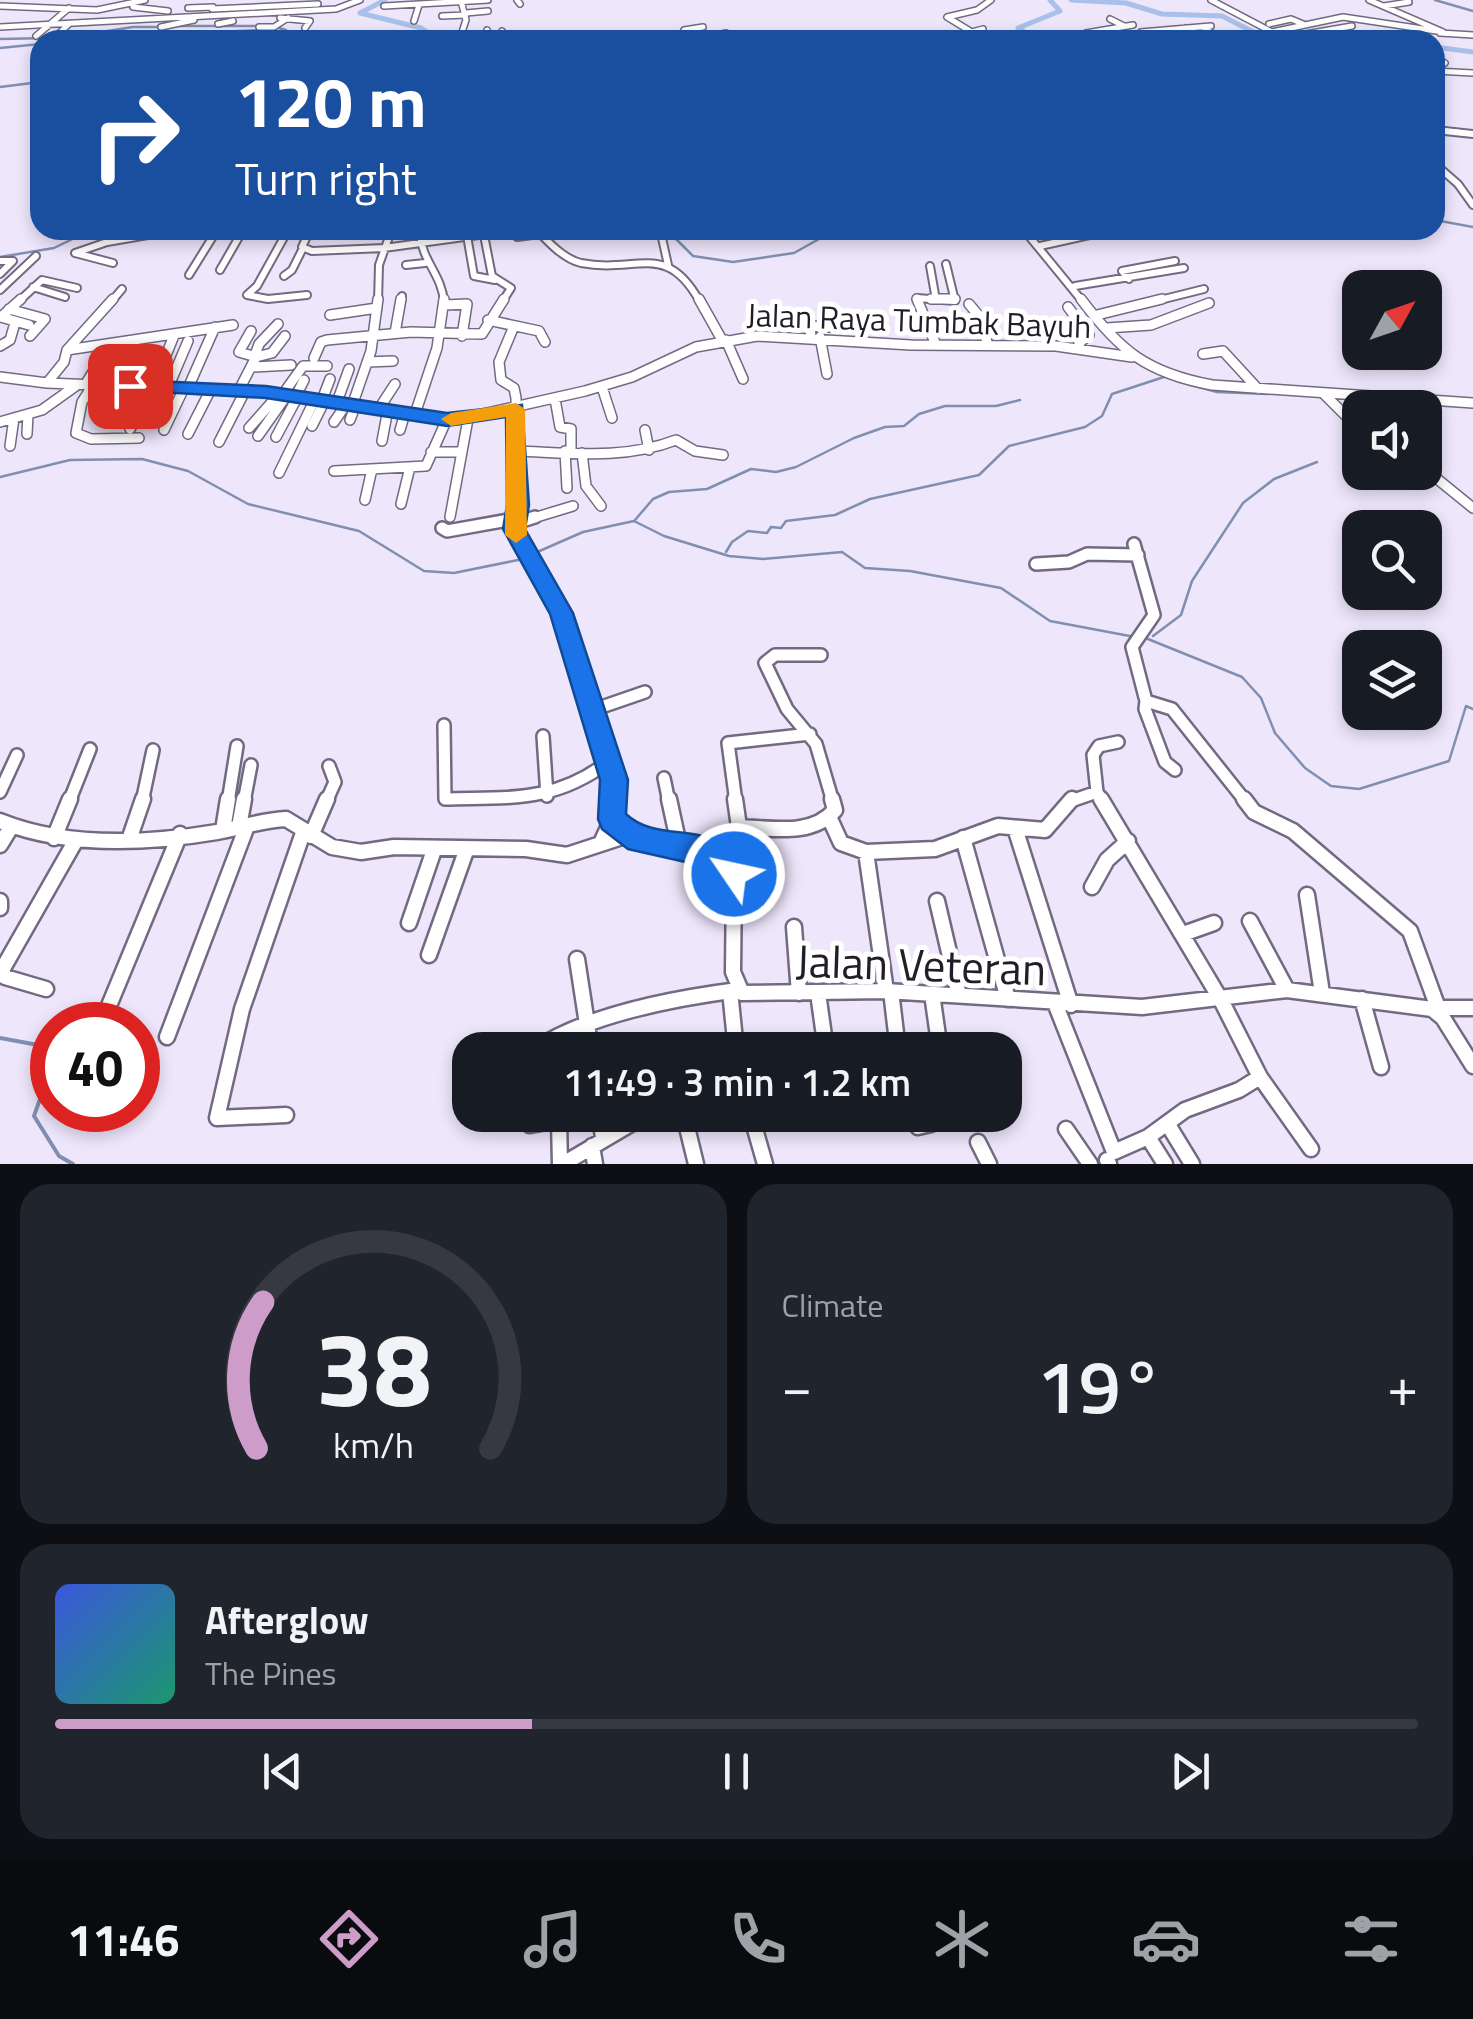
<!DOCTYPE html>
<html lang="en">
<head>
<meta charset="utf-8">
<style>
  body { margin:0; font-family:"Titillium Web",sans-serif; background:#20242c; color:#f1f3f6; height:100vh; display:flex; flex-direction:column; font-size:38px; white-space:nowrap }
  * { box-sizing:border-box; margin:0 }
  p { font-size:32px; color:#9ea1a6 }
  .icon { flex:none; width:55px; height:55px; fill:none; stroke:currentColor; stroke-width:2; stroke-linecap:round; stroke-linejoin:round }
  .map { position:relative; height:1164px; overflow:hidden }
  .drawer { display:flex; flex-direction:column; gap:20px; padding:20px; background:#0d0f14; flex:1 }
  .drawer>* { flex:none }
  .guide { position:absolute; left:30px; top:30px; width:1415px; height:210px; border-radius:30px; box-shadow:0 5px 15px #0003; background:#1a4fa0; color:#fff; overflow:hidden }
  .needle { width:65px; rotate:50deg }
  .buttons { position:absolute; left:1342px; top:270px; display:grid; gap:20px }
  .buttons a { display:grid; place-items:center; width:100px; height:100px; border-radius:20px; background:#171b24; box-shadow:0 5px 15px #0003; font-size:50px }
  .speed { position:absolute; left:30px; top:1002px; display:flex; gap:20px; font-size:50px; font-weight:700; text-align:center }
  .speed>* { display:grid; place-content:center; width:130px; height:130px; border-radius:50%; background:#171b24; box-shadow:0 5px 15px #0003; line-height:1 }
  .speed .limit { border:15px solid #d22; background:#fff; color:#111 }
  .pin { position:absolute; display:grid; place-items:center; width:85px; height:85px; color:#fff; margin:-42px; border-radius:20px; box-shadow:0 5px 15px #0006 }
  .me { position:absolute; width:110px; margin:-55px; rotate:304deg; stroke-linejoin:round; filter:drop-shadow(0 0 8px #0008) }
  .turn { display:flex; align-items:center; gap:35px; height:210px; padding:0 40px; font-size:45px }
  .turn .icon { width:130px; height:130px; stroke-width:2.5 }
  .turn b { display:block; font-size:70px; line-height:85px }
  .big { font-size:75px; font-weight:600; line-height:1.1 }
  .drawer .card { flex:1; display:flex; flex-direction:column; justify-content:center; gap:15px; min-width:0; padding:0 35px; border-radius:30px; background:#20242c }
  .drawer .dial { align-items:center; gap:0 }
  .dial svg { height:260px; overflow:visible; fill:none; stroke:#363941; stroke-width:7; stroke-linecap:round; text-anchor:middle }
  .dial text { fill:#f1f3f6; stroke:none }
  .song { display:flex; align-items:center; gap:30px }
  .cover { width:120px; height:120px; border-radius:15px; background:linear-gradient(135deg,hsl(230 70% 55%),hsl(160 70% 35%)) }
  .played { height:10px; border-radius:5px; background:linear-gradient(90deg,#cd9cc8 35%,#363941 35%) }
  .keys { display:flex; justify-content:space-around; direction:ltr }
  .heat { display:flex; justify-content:space-between; align-items:center; font-size:55px; direction:ltr }
  .drawer .tiles { flex:1; display:grid; gap:20px; grid-template-columns:1fr 1fr }
  .card:last-child { grid-column:span 2 }
  .trip { position:absolute; left:452px; top:1032px; width:570px; height:100px; border-radius:30px; background:#171b24; box-shadow:0 5px 15px #0003; font-weight:600; line-height:100px; text-align:center }
  .tabs { display:flex; height:160px; justify-content:space-around; align-items:center; background:#090b0e; color:#9ea1a6 }
  .tabs .icon { width:70px; height:70px }
  .tabs .on { color:#cd9cc8 }
  .tabs b { font-size:45px; color:#f1f3f6 }
  .map>svg:first-child { display:block }
  .lines { fill:none; stroke-linecap:round; stroke-linejoin:round }
  .stream-far1 { stroke:#808fb0; stroke-width:2.5 }
  .stream { stroke:#808fb0; stroke-width:4 }
  .river { stroke:#a8c0ea; stroke-width:5 }
  .minor-far4-casing { stroke:#736a82; stroke-width:8 }
  .minor-far3-casing { stroke:#736a82; stroke-width:10 }
  .minor-far2-casing { stroke:#736a82; stroke-width:12 }
  .minor-far1-casing { stroke:#736a82; stroke-width:16 }
  .minor-casing { stroke:#736a82; stroke-width:19 }
  .minor-far4 { stroke:#fff; stroke-width:5 }
  .minor-far3 { stroke:#fff; stroke-width:6 }
  .minor-far2 { stroke:#fff; stroke-width:9 }
  .minor-far1 { stroke:#fff; stroke-width:11 }
  .minor { stroke:#fff; stroke-width:14 }
  .route { fill:#1a73e8; stroke:#114b97; stroke-width:2.5 }
  .slow { fill:#f59e0b }
  .labels { text-anchor:middle; dominant-baseline:central; stroke-width:10; stroke-linejoin:round; paint-order:stroke }
  .far-street-label { font-size:32px; fill:#221e28; stroke:#fff }
  .near-street-label { font-size:45px; fill:#221e28; stroke:#fff }
</style>
</head>
<body>
<div class="map">
<svg width="1473" height="1164" viewBox="0 0 1473 1164">
  <rect width="100%" height="100%" fill="#eee6fb"/>
  <g class="lines">
    <!-- stream-far1 -->
    <path class="stream-far1" d="M 1435,0 L 1473,11
      M 175,26 L 257,26
      M 275,27 L 286,30 L 285,35
      M 167,34 L 264,30 L 339,40
      M 0,39 L 49,38
      M 57,39 L 133,27 L 162,27
      M 96,40 L 114,39
      M 0,48 L 40,44
      M 0,87 L 40,82
      M 1435,220 L 1473,227
      M 602,230 L 611,234 L 626,230
      M 640,230 L 674,237 L 693,256 L 733,262 L 794,253 L 835,230
      M 906,230 L 932,233 L 943,230
      M 0,257 L 54,248 L 91,230
      M 1188,384 L 1217,392 L 1268,394
      M 0,477 L 70,460 L 142,459 L 188,471 L 248,504 L 359,531 L 424,571 L 454,573 L 523,559
      M 635,520 L 653,499 L 669,492 L 707,489 L 751,469 L 776,472 L 796,467 L 854,438 L 885,427 L 904,426 L 919,414 L 945,406 L 996,406 L 1020,400
      M 726,552 L 732,542 L 748,531 L 767,533 L 771,527 L 781,528 L 786,521 L 835,515 L 870,499 L 979,475 L 1009,446 L 1085,427 L 1102,416 L 1112,394 L 1164,377
      M 535,553 L 583,532 L 634,521 L 664,536 L 729,556 L 763,559 L 842,552 L 865,568 L 910,571 L 1001,588 L 1050,621 L 1135,637
      M 1153,636 L 1181,615 L 1192,581 L 1243,503 L 1274,479 L 1317,462
      M 1143,637 L 1242,677 L 1261,698 L 1275,733 L 1305,768 L 1331,786 L 1359,789 L 1449,761 L 1466,706 L 1473,709"/>
    <!-- stream -->
    <path class="stream" d="M 0,1038 L 38,1045 C 56,1067 42,1092 34,1116 L 59,1156 L 73,1164"/>
    <!-- river -->
    <path class="river" d="M 385,0 L 360,13 L 421,28 L 439,40
      M 1071,0 L 1126,3 L 1162,14 L 1222,16 L 1269,40
      M 1038,40 L 1018,28 L 1060,11 L 1050,0
      M 1435,47 L 1473,52"/>
    <defs>
      <path id="minor-far4" d="M 517,0 L 520,4
        M 1211,0 L 1272,32
        M 461,1 L 466,20 L 460,38 L 469,40
        M 0,6 L 97,10 L 145,0
        M 384,6 L 488,0
        M 1384,6 L 1409,2
        M 133,7 L 168,11
        M 188,8 L 213,7
        M 212,9 L 318,4
        M 466,13 L 488,11
        M 442,16 L 466,15
        M 280,18 L 310,21 L 305,28
        M 1110,19 L 1124,26
        M 414,21 L 419,5
        M 218,24 L 233,21
        M 1269,24 L 1291,19 L 1303,24
        M 0,27 L 336,9 L 360,0
        M 161,27 L 194,20
        M 259,27 L 274,27 L 288,18
        M 1203,27 L 1223,40
        M 1186,28 L 1208,40
        M 970,31 L 947,17 L 977,10 L 991,0
        M 1141,32 L 1211,26
        M 1086,33 L 1133,25
        M 1440,33 L 1473,35
        M 36,36 L 69,8
        M 114,39 L 163,35
        M 52,40 L 69,24
        M 184,40 L 198,38
        M 484,40 L 487,30
        M 499,40 L 502,31
        M 693,40 L 684,30 L 703,27
        M 697,40 L 726,33
        M 941,40 L 983,29
        M 1102,40 L 1143,35
        M 1221,40 L 1243,38
        M 1288,40 L 1272,32 L 1343,17 L 1443,32 L 1369,0
        M 1292,40 L 1300,35 L 1352,26
        M 1435,58 L 1445,63
        M 1435,71 L 1473,73
        M 1435,130 L 1458,132"/>
      <path id="minor-far3" d="M 1435,130 L 1473,134
        M 1435,164 L 1458,184 L 1473,205
        M 288,230 L 257,286 L 247,295 L 268,299 L 307,295
        M 310,230 L 302,247 L 312,251 L 384,248 L 516,230
        M 350,230 L 407,235 L 448,230
        M 466,230 L 474,276 L 495,280
        M 537,230 C 549,243 564,259 581,263 C 637,274 666,240 700,302
        M 1024,230 L 1083,302
        M 420,234 C 422,261 442,275 444,302
        M 1028,234 L 1044,230
        M 484,235 L 492,276 L 511,288 L 502,302
        M 517,237 L 540,234
        M 662,238 L 668,265
        M 1040,246 L 1112,230
        M 0,261 L 13,261 L 0,274
        M 113,263 L 75,253 L 107,242 L 177,230
        M 406,265 L 425,263
        M 930,266 L 936,300
        M 220,270 L 243,230
        M 189,275 L 217,230
        M 284,276 L 292,270 L 303,248
        M 1129,279 L 1122,271 L 1175,261
        M 1075,286 L 1184,268
        M 33,287 L 65,297
        M 0,290 L 36,256
        M 18,302 L 42,280 L 77,288
        M 111,302 L 122,289
        M 378,302 L 379,265 L 390,234
        M 401,302 L 402,296
        M 918,302 L 917,298 L 955,301 L 946,264
        M 1152,302 L 1204,289"/>
      <path id="minor-far2" d="M 699,299 L 722,340
        M 917,299 L 936,345
        M 931,299 L 955,299
        M 1081,299 C 1120,351 1147,373 1212,385 L 1473,403
        M 969,304 L 979,316 L 988,345
        M 445,305 L 467,304 L 462,336
        M 1068,307 L 1089,335 L 1079,343 L 1080,349
        M 9,309 L 45,319 L 30,336
        M 330,315 L 377,308
        M 1097,315 L 1162,299
        M 2,316 L 21,299
        M 1,317 L 29,325
        M 488,320 L 539,331 L 545,342
        M 514,326 L 499,362 L 501,380 L 514,388 L 516,398 L 518,505 L 514,520
        M 1107,328 L 1151,325 L 1209,303
        M 395,333 L 401,299
        M 811,337 L 810,326 L 829,327
        M 820,337 L 827,374
        M 726,340 L 743,379
        M 0,346 L 10,340 L 15,323
        M 67,350 L 233,325
        M 1203,354 L 1223,351 L 1258,389
        M 255,355 L 259,344 L 278,324
        M 256,357 L 272,353 L 285,336
        M 314,358 L 321,342 L 327,340 L 411,332 L 482,334 L 504,299
        M 367,362 L 393,361
        M 252,367 L 291,365
        M 0,377 L 47,383 L 266,392 L 456,420 L 585,391 L 632,377 L 696,347 L 757,336 L 911,345 L 1056,346 L 1132,357
        M 47,383 L 64,362 L 67,350 L 113,299
        M 85,385 L 101,359
        M 93,385 L 82,402 L 76,433 L 91,439 L 139,438
        M 153,387 L 173,338
        M 602,387 L 612,418
        M 168,388 L 188,341
        M 188,388 L 215,327
        M 239,390 L 256,357 L 239,352 L 251,331
        M 283,394 L 303,366 L 327,366
        M 1324,394 L 1360,430
        M 296,396 L 304,380
        M 555,399 L 560,427 L 571,429 L 571,451
        M 322,400 L 330,379
        M 337,402 L 349,369
        M 353,403 L 371,351 L 378,299
        M 380,407 L 395,384
        M 119,408 L 142,365
        M 157,409 L 170,388
        M 95,413 L 109,385
        M 415,414 L 437,348 L 444,299
        M 350,420 L 356,404
        M 0,422 L 42,410 L 77,385
        M 334,422 L 347,403
        M 312,426 L 325,400
        M 249,428 L 279,394
        M 130,429 L 156,387
        M 164,430 L 184,388
        M 400,430 L 405,413
        M 645,430 L 649,450
        M 27,434 L 28,414
        M 188,434 L 211,389
        M 258,436 L 287,395
        M 276,437 L 298,396
        M 382,441 L 388,409
        M 219,442 L 245,391
        M 10,446 L 14,418
        M 517,451 C 572,453 624,460 676,440 L 695,451 L 723,455
        M 565,451 L 567,488
        M 431,452 L 462,452
        M 582,453 L 586,486 L 601,506
        M 1425,469 L 1473,508
        M 334,471 L 426,466 L 447,419
        M 279,473 L 315,399
        M 365,500 L 372,469
        M 401,504 L 410,467
        M 450,517 L 468,419
        M 509,520 L 514,519
        M 527,520 L 573,506"/>
      <path id="minor-far1" d="M 515,517 C 511,541 535,560 545,579 C 578,640 593,714 614,780 L 613,802
        M 513,524 L 535,517
        M 442,528 L 447,531 L 514,519
        M 1134,544 L 1154,615 L 1132,647 L 1146,701 L 1172,709 L 1246,802
        M 1036,564 L 1069,562 L 1087,554 L 1138,555
        M 821,655 L 775,655 L 765,663 L 787,709 L 816,744 L 833,802
        M 1146,701 L 1145,709 L 1165,762 L 1175,770
        M 590,711 L 645,692
        M 444,725 L 445,799 C 509,797 554,803 608,762
        M 543,736 L 547,796
        M 664,778 L 669,802
        M 0,792 L 17,755
        M 1097,792 L 1093,755 L 1099,746 L 1118,742
        M 69,802 L 90,749
        M 142,802 L 153,750
        M 228,802 L 237,746
        M 244,802 L 251,765
        M 326,802 L 335,782 L 329,766
        M 736,802 L 728,743 L 810,734
        M 1068,802 L 1097,792 L 1103,802"/>
      <path id="minor" d="M 669,799 L 679,845
        M 1101,799 L 1221,1000 L 1260,1077 L 1311,1149
        M 1244,799 L 1254,812 L 1293,831 L 1410,931 L 1438,1008
        M 830,819 L 841,843 L 866,852
        M 0,821 C 67,848 146,844 217,832 C 240,828 262,820 286,819 L 332,847 L 361,852 L 394,847 L 526,849 L 567,855 L 628,835 L 716,854 L 730,865 L 734,879 L 733,972 L 742,993 L 886,991 L 1142,1007 L 1287,990 L 1432,1009 L 1443,1018 L 1473,1066
        M 239,827 L 244,799
        M 739,827 C 771,828 812,837 835,810 L 832,799
        M 1015,828 L 1071,1005
        M 223,830 L 228,799
        M 311,836 L 327,799
        M 130,837 L 143,799
        M 54,838 L 70,799
        M 963,838 L 1008,999
        M 602,841 L 612,819 L 613,799
        M 0,845 L 11,827
        M 733,868 L 739,827 L 735,799
        M 1092,887 L 1107,860 L 1128,841
        M 1307,895 L 1322,993
        M 0,901 L 0,908
        M 937,901 L 959,995
        M 1250,921 L 1287,990
        M 409,923 L 434,850
        M 794,927 L 799,993
        M 1183,934 L 1214,923
        M 429,955 L 466,851
        M 577,959 L 591,1050
        M 46,989 L 5,977 L 2,970 L 76,840
        M 730,991 L 736,1050
        M 886,991 L 866,852 L 935,849 L 998,826 L 1045,830 L 1072,799
        M 891,991 L 898,1050
        M 818,993 L 825,1043
        M 932,994 L 940,1050
        M 1362,999 L 1381,1067
        M 1055,1003 L 1114,1152 L 1148,1137 L 1185,1110 L 1239,1090 L 1260,1077
        M 1433,1008 L 1473,1008
        M 101,1025 L 180,834
        M 167,1037 L 247,826
        M 534,1050 C 586,1015 676,998 738,990
        M 286,1115 L 217,1118 L 242,1009 L 304,830
        M 524,1115 L 530,1125 L 559,1120 L 560,1164
        M 600,1115 L 603,1138
        M 684,1115 L 696,1164
        M 751,1115 L 765,1164
        M 911,1115 L 918,1127 L 931,1124
        M 1167,1123 L 1192,1164
        M 1066,1129 L 1090,1164
        M 1148,1137 L 1165,1164
        M 978,1142 L 989,1164
        M 592,1146 L 595,1164
        M 1107,1160 L 1109,1164
        M 563,1164 L 646,1115"/>
    </defs>
    <!-- minor-far4 casing -->
    <use href="#minor-far4" class="minor-far4-casing"/>
    <!-- minor-far3 casing -->
    <use href="#minor-far3" class="minor-far3-casing"/>
    <!-- minor-far2 casing -->
    <use href="#minor-far2" class="minor-far2-casing"/>
    <!-- minor-far1 casing -->
    <use href="#minor-far1" class="minor-far1-casing"/>
    <!-- minor casing -->
    <use href="#minor" class="minor-casing"/>
    <!-- minor-far4 -->
    <use href="#minor-far4" class="minor-far4"/>
    <!-- minor-far3 -->
    <use href="#minor-far3" class="minor-far3"/>
    <!-- minor-far2 -->
    <use href="#minor-far2" class="minor-far2"/>
    <!-- minor-far1 -->
    <use href="#minor-far1" class="minor-far1"/>
    <!-- minor -->
    <use href="#minor" class="minor"/>
  </g>
  <!-- route -->
  <path class="route" d="M 130,380 L 266,386 L 447,413 L 522,405 L 529,505 L 525,529 L 573,613 L 628,780 L 626,814 C 660,847 724,814 748,874 L 744,884 L 734,888 L 723,884 L 712,868 L 628,849 L 602,829 L 598,819 L 600,780 L 550,614 L 503,529 L 507,505 L 506,417 L 447,426 L 266,398 L 124,390 L 121,386 Z"/>
  <!-- slow -->
  <path class="slow" d="M 516,403 L 525,409 L 527,535 L 516,543 L 505,535 L 506,417 L 451,426 L 441,419 L 451,413 Z"/>
  <g class="labels">
    <!-- far-street labels -->
    <g class="far-street-label">
      <text transform="translate(919 320) rotate(2)">Jalan Raya Tumbak Bayuh</text>
    </g>
    <!-- near-street labels -->
    <g class="near-street-label">
      <text transform="translate(921 964) rotate(2)">Jalan Veteran</text>
    </g>
  </g>
</svg>
<div class="buttons">
<a><svg class="needle" viewBox="-14 -14 28 28"><path d="M0-13l5 13h-10z" fill="#e53935"/><path d="M0 13l5-13h-10z" fill="#9ea1a6"/></svg></a>
<a><svg class="icon" aria-label="sound" viewBox="0 0 24 24"><path d="M4 9h4l5-4v14l-5-4H4zM17 9q2 3 0 6"/></svg></a>
<a><svg class="icon" aria-label="search" viewBox="0 0 24 24"><circle cx="10" cy="10" r="6"/><path d="M15 15l6 6"/></svg></a>
<a><svg class="icon" aria-label="layers" viewBox="0 0 24 24"><path d="M12 4l9 5-9 5-9-5zM3 14l9 5 9-5"/></svg></a>
</div>
<div class="speed"><div class="limit">40</div></div>
<div class="pin" style="left:130px;top:386px;background:#d93025"><svg class="icon" aria-label="arrive" viewBox="0 0 24 24"><path d="M6 21V4h12l-3 4 3 4H6"/></svg></div>
<svg class="me" style="left:734px;top:874px" viewBox="-20 -20 40 40"><circle r="17" fill="#1a73e8" stroke="#fff" stroke-width="3"/><path d="M0-11L8 9 0 5-8 9z" fill="#fff"/></svg>
<div class="trip">11:49 · 3 min · 1.2 km</div>
<div class="guide">
<div class="turn"><svg class="icon" aria-label="right" viewBox="0 0 24 24"><path d="M7 20v-9h11M14 6l5 5-5 5"/></svg><div><b>120 m</b>Turn right</div></div>
</div>
</div>
<section class="drawer">
<div class="tiles">
<div class="card dial"><svg viewBox="0 0 100 80">
<path d="M14 69A42 42 0 1 1 86 69"/>
<path d="M14 69A42 42 0 0 1 16 24" stroke="#cd9cc8"/>
<text x="50" y="56" font-size="32" font-weight="700">38</text>
<text x="50" y="72" font-size="11">km/h</text>
</svg></div>
<div class="card"><p>Climate</p>
<div class="heat"><a>−</a><b class="big">19°</b><a>+</a></div>
</div>
<div class="card">
<div class="song"><i class="cover"></i><div><b>Afterglow</b><p>The Pines</p></div></div>
<div class="played"></div>
<div class="keys"><svg class="icon" aria-label="previous" viewBox="0 0 24 24"><path d="M18 5L8 12l10 7zM5 5v14"/></svg><svg class="icon" aria-label="pause" viewBox="0 0 24 24"><path d="M8 5v14M16 5v14"/></svg><svg class="icon" aria-label="next" viewBox="0 0 24 24"><path d="M6 5l10 7-10 7zM19 5v14"/></svg></div>
</div>
</div>
</section>
<nav class="tabs">
<b>11:46</b>
<svg class="icon on" aria-label="directions" viewBox="0 0 24 24"><path d="M12 3l9 9-9 9-9-9zM9 14v-3h6M13 9l2 2-2 2"/></svg>
<svg class="icon" aria-label="music" viewBox="0 0 24 24"><path d="M9 18V5l10-2v13"/><circle cx="6" cy="18" r="3"/><circle cx="16" cy="16" r="3"/></svg>
<svg class="icon" aria-label="phone" viewBox="0 0 24 24"><path d="M5 4h4l2 5-3 2q2 4 5 5l2-3 5 2v4C11 20 4 13 5 4z"/></svg>
<svg class="icon" aria-label="climate" viewBox="0 0 24 24"><path d="M12 3v18M4 7l16 10M4 17L20 7"/></svg>
<svg class="icon" aria-label="car" viewBox="0 0 24 24"><path d="M5 17H2v-5l4-1 3-4h7l3 4 3 1v5h-3M9 17h6M6 11h13"/><circle cx="7" cy="17" r="2"/><circle cx="17" cy="17" r="2"/></svg>
<svg class="icon" aria-label="filters" viewBox="0 0 24 24"><path d="M4 7h16M4 17h16"/><circle cx="9" cy="7" r="2"/><circle cx="15" cy="17" r="2"/></svg>
</nav>
</body>
</html>
